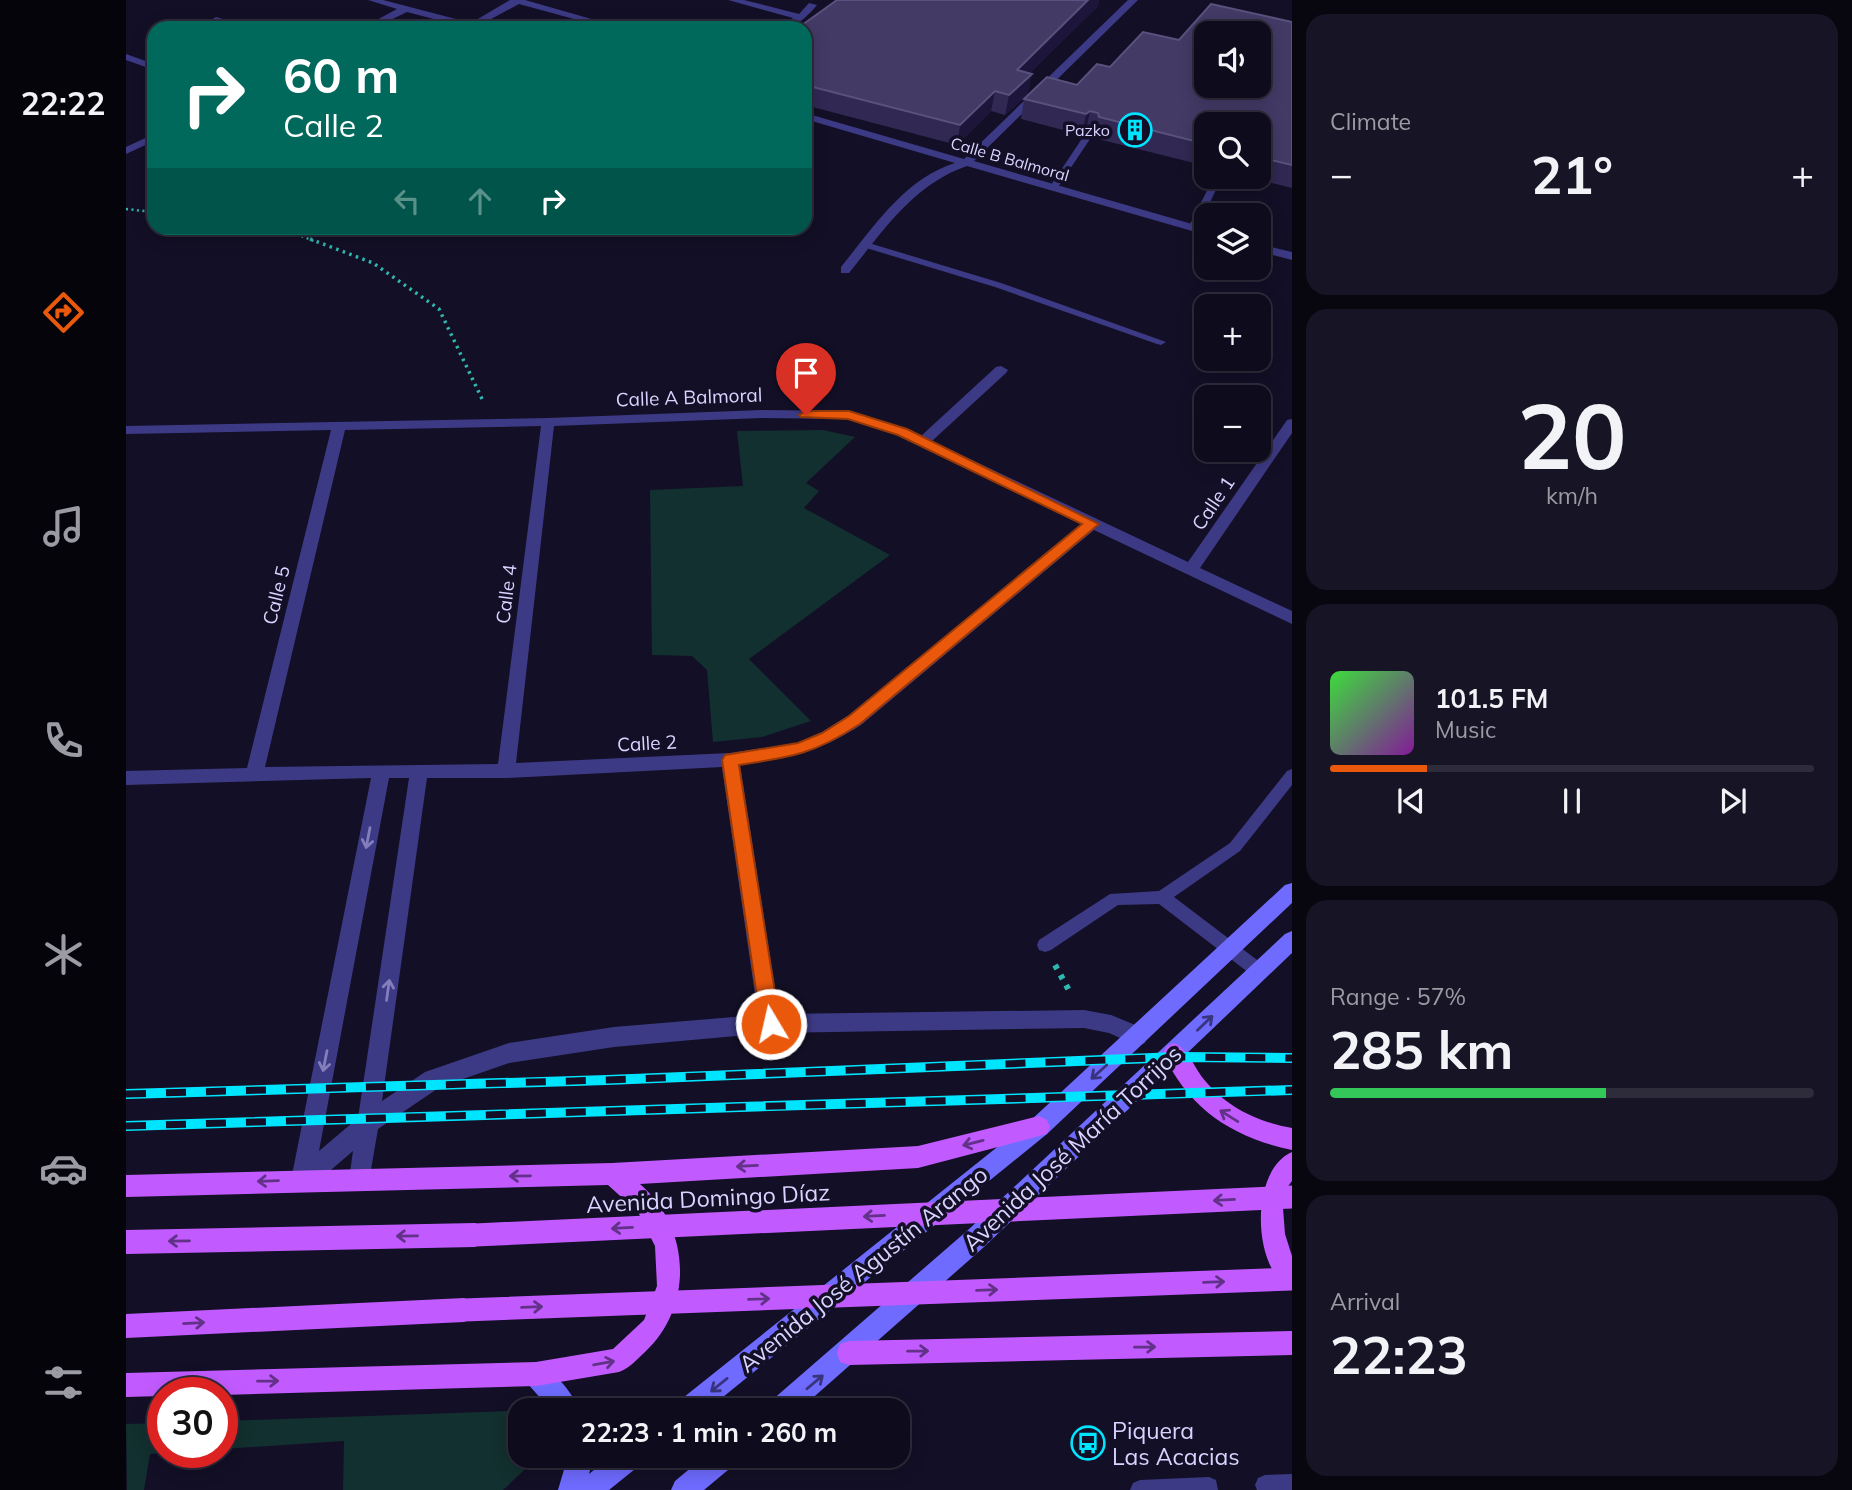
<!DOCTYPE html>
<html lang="en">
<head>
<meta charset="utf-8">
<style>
  body { margin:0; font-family:Mulish,sans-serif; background:#171425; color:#f1f3f6; height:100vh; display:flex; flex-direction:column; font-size:26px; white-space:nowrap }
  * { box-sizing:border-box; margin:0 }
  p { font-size:23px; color:#9b9ba3 }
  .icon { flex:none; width:38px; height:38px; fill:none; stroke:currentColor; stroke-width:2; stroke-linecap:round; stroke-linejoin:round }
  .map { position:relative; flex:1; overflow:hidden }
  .drawer { display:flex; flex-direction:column; gap:14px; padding:14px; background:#08060f; width:560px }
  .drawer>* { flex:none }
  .top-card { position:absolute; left:21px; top:21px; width:665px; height:214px; border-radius:21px; box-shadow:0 4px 18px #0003,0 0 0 2px #2e2b3b; background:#00695c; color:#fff; overflow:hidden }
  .fabs { position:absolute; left:1068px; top:21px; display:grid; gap:14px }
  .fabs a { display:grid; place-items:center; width:77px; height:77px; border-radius:14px; background:#0e0b1c; box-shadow:0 4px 18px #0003,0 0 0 2px #2e2b3b; font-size:35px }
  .speed { position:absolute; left:21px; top:1377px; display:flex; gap:14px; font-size:35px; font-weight:700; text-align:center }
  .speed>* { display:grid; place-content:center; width:91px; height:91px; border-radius:50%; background:#0e0b1c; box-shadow:0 4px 18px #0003,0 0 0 2px #2e2b3b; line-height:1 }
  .speed .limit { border:10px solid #d22; background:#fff; color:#111 }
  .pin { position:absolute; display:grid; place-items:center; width:60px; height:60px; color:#fff; margin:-72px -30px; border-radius:50% 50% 50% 0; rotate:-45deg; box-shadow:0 0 7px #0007 }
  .pin .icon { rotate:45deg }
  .me { position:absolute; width:77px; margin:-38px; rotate:351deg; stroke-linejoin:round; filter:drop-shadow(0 0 5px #0008) }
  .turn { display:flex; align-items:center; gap:24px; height:147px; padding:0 21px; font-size:32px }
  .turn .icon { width:91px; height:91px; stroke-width:2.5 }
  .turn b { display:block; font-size:49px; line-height:60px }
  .lanes { display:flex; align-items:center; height:66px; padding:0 21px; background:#0003; justify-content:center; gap:35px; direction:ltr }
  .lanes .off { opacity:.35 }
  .big { font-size:52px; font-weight:700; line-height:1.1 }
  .drawer .tile { flex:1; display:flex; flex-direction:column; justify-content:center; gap:10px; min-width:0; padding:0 24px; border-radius:21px; background:#171425 }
  .drawer .dial { align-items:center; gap:0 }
  .dial b { font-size:91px; line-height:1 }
  .song { display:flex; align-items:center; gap:21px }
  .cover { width:84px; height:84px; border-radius:10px; background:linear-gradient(135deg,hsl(120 70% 55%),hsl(290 70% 35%)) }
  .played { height:7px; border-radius:4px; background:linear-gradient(90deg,#ea580c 20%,#2e2b3b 20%) }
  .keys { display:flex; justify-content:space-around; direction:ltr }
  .heat { display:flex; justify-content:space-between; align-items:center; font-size:38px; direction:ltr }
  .charge { height:10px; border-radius:5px; background:linear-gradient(90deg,#34c759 57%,#2e2b3b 0) }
  .trip { position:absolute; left:382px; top:1398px; width:402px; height:70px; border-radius:21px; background:#0e0b1c; box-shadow:0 4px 18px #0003,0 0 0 2px #2e2b3b; font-weight:700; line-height:70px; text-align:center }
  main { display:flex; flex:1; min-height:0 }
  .dock { display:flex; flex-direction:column; width:126px; justify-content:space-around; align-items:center; background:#06040b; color:#9b9ba3 }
  .dock .icon { width:49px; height:49px }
  .dock .active { color:#ea580c }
  .dock b { font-size:32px; color:#f1f3f6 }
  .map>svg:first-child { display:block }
  .green { fill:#12302f }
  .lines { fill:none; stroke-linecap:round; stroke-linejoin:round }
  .path-far2 { stroke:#2fb8b0; stroke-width:2.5; stroke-dasharray:2 3.5; stroke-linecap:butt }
  .path-far1 { stroke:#2fb8b0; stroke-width:3.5; stroke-dasharray:2.5 4.5; stroke-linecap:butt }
  .path { stroke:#2fb8b0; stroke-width:6; stroke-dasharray:4.5 7; stroke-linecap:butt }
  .lane { fill:#3d3a85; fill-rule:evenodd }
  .street { fill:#3d3a85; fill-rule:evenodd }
  .secondary { fill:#6f6bff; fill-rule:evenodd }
  .primary { fill:#c25bff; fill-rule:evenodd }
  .rail-casing { stroke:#00e5ff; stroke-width:10 }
  .rail { stroke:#130f26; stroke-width:7; stroke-dasharray:20; stroke-linecap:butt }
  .primary-bridge { stroke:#c25bff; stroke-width:23 }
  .wall { fill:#312854 }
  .shaded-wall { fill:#1d163a }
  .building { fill:#433a66; stroke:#5a527e; stroke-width:2; fill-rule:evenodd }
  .oneway { stroke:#837fbc }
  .oneway2 { stroke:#38347d }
  .oneway3 { stroke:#623188 }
  .route { fill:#ea580c; stroke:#983908; stroke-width:2 }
  .labels { text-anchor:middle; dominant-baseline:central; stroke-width:7; stroke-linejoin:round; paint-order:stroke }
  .far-poi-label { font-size:16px; fill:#d9d4ff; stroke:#130f26; text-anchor:end }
  .far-street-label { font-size:16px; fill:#d9d4ff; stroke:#130f26 }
  .street-label { font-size:19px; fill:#d9d4ff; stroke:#130f26 }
  .near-street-label { font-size:23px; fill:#d9d4ff; stroke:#130f26 }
  .near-poi-label { font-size:23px; fill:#d9d4ff; stroke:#130f26; text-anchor:start }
</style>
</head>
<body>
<main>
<nav class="dock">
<b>22:22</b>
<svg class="icon active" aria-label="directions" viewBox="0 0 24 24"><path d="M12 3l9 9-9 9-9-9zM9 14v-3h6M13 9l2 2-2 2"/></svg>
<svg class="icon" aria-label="music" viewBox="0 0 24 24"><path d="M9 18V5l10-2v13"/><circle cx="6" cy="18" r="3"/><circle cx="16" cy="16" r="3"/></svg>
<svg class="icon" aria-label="phone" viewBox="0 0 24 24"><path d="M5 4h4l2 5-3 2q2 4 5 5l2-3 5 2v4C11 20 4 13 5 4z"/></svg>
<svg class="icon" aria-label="climate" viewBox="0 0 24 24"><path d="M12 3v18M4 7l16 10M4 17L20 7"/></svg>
<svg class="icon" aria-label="car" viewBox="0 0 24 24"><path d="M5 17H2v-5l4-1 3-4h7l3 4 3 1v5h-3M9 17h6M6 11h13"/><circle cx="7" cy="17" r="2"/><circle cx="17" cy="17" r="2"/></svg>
<svg class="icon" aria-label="filters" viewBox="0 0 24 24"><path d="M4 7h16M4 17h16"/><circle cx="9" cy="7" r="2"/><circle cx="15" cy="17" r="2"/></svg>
</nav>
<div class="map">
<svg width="1166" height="1490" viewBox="0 0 1166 1490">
  <rect width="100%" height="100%" fill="#130f26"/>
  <!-- green -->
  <path class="green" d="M 697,430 L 729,437 L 680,483 L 693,491 L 678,508 L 764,555 L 623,659 L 685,721 L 636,737 L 587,742 L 581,670 L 566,656 L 526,655 L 524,490 L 617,486 L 611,431 Z
    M 384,1411 L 394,1416 L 394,1456 L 413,1456 L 377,1490 L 217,1490 L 218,1441 L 96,1449 L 96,1421 Z
    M 37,1423 L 38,1453 L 24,1454 L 18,1490 L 1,1490 L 0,1424 Z"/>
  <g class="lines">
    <!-- path-far2 -->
    <path class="path-far2" d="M 0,209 L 28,212
      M 155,228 L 188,241"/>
    <!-- path-far1 -->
    <path class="path-far1" d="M 184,239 L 247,263 L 313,309 L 357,401"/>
    <!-- path -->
    <path class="path" d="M 929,965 L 945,994"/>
    <!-- lane -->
    <path class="lane" d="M 959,134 L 966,136 L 930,190 L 924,190 L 923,188 Z
      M 1088,177 L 1096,177 L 1072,228 L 1064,230 L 1062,228 Z
      M 737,243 L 743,243 L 875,283 L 1040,342 L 1035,345 L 1031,344 L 869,287 L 737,247 Z
      M 1166,769 L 1166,785 L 1114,851 L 1048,897 L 1139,966 L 1141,971 L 1139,976 L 1133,978 L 1127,976 L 1033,904 L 992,905 L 925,950 L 919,952 L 913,950 L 911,945 L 913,940 L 984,894 L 1033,891 L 1104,843 L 1161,771 Z
      M 1166,1474 L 1166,1490 L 1131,1490 L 1129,1485 L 1132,1478 L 1139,1475 Z
      M 1083,1477 L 1090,1480 L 1092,1490 L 1004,1490 L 1007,1483 L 1014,1480 Z"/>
    <!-- street -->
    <path class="street" d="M 242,0 L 257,0 L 345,23 L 384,0 L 399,0 L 497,28 L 481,28 L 393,4 L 354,25 L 358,28 L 342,28 L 281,12 L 248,28 L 236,28 L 271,9 Z
      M 602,0 L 618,0 L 673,14 L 683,3 L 691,5 C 680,18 670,28 652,28 L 667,18 Z
      M 1002,0 L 1012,0 L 848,161 L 1080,228 L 1080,235 L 841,166 C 788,184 757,231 723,273 L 715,273 L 715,267 C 747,228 778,179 829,163 L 679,119 L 679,113 L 838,159 Z
      M 90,17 L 122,26 L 124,28 L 109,28 L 87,22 L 85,20 Z
      M 0,54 L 28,64 L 28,70 L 0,60 Z
      M 28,134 L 28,141 L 0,154 L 0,147 Z
      M 1132,244 L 1166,252 L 1166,260 L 1132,251 Z
      M 875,366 L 882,370 L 880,373 L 806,441 L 1062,562 L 1161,420 L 1166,419 L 1166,433 L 1074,568 L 1166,611 L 1166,624 L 968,530 L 735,725 C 689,754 666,757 614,765 L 653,1014 L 958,1010 L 985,1015 L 1019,1029 L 1022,1036 L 1019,1043 L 1012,1046 L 983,1033 L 958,1028 L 644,1033 L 488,1047 L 383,1063 L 314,1087 L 252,1129 L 242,1187 L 234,1190 L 226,1187 L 223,1179 L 227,1151 L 184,1188 L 176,1191 L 168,1188 L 165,1180 L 245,778 L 0,785 L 0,771 L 121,768 L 205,430 L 0,434 L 0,426 L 422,418 L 636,410 L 723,411 L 795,436 L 870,367 ZM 636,418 L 722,419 L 771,435 L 956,524 L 723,715 L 696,732 L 672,743 L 604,753 L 390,763 L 428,426 ZM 415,426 L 372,764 L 139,767 L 219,430 ZM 596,767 L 632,1015 L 488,1027 L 383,1043 L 299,1072 L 256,1101 L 301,778 L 380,778 ZM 263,778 L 283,778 L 232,1118 L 193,1151 Z"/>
    <!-- secondary -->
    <path class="secondary" d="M 1166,883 L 1166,903 L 921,1134 L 581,1410 L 550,1410 L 553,1401 L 905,1120 L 1159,885 Z
      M 1166,931 L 1166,953 L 858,1247 L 673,1410 L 642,1410 L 645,1401 L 842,1230 L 1159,934 Z
      M 410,1362 C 427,1369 448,1394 453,1410 L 425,1410 L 401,1383 L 398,1374 L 401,1365 Z
      M 442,1456 L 468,1456 L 463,1474 L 485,1456 L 518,1456 L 514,1465 L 483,1490 L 432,1490 Z
      M 579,1456 L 612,1456 L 608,1465 L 578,1490 L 545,1490 L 549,1481 Z"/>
    <!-- primary -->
    <path class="primary" d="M 1048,1043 C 1061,1048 1068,1066 1076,1077 C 1100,1107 1129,1121 1166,1128 L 1166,1150 C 1108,1138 1062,1109 1037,1053 L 1041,1046 Z
      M 913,1116 L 921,1120 L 924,1127 L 921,1134 L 792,1168 L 514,1184 C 565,1228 568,1306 519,1352 C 510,1360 504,1368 493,1372 L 410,1386 L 96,1395 L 37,1393 L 37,1396 L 0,1397 L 0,1373 L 410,1362 L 487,1349 L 518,1320 L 531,1286 L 529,1246 L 512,1212 L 482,1185 L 0,1197 L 0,1175 L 486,1163 L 792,1146 Z
      M 1166,1152 L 1166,1181 L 1160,1189 L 1157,1208 L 1159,1234 L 1166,1256 L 1166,1289 C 1126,1272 1123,1170 1166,1152 Z
      M 349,1223 L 357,1227 L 361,1235 L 357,1243 L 349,1247 L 0,1254 L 0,1230 Z
      M 338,1298 L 346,1302 L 350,1310 L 346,1318 L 338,1322 L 0,1338 L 0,1314 Z
      M 1166,1331 L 1166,1355 L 723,1365 L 714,1362 L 711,1353 L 714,1344 L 723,1341 Z"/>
    <defs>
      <path id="rail" d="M 0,1094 L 481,1080 L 1051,1057 L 1166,1058
        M 0,1126 L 1166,1090"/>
    </defs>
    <!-- rail casing -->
    <use href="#rail" class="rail-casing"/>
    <!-- rail -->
    <use href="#rail" class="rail"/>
    <!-- primary-bridge -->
    <path class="primary-bridge" d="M 349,1235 L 1166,1197
      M 338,1310 L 1166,1279"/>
  </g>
  <!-- wall -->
  <path class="wall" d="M 711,0 L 973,0 L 972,6 L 904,73 L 902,94 L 879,115 L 865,111 L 831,145 L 679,105 L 679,28 Z
    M 1166,22 L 1166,188 L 1121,177 L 1132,177 L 1132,124 L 1080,124 L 1080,166 L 968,138 L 967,133 L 960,131 L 956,135 L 895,119 L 898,99 L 951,85 L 984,67 L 1053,40 Z"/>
  <!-- shaded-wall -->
  <path class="shaded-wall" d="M 962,0 L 973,0 L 972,6 L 887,90 L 891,70 Z
    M 906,74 L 902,94 L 879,115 L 883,95 Z
    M 869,91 L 865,111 L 831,145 L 834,125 Z
    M 964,111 L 960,131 L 956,135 L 960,114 Z"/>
  <!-- building -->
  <path class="building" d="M 711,0 L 962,0 L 891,70 L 906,74 L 883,95 L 869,91 L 834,125 L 679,85 L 679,28 L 672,28 Z
    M 1085,4 L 1166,22 L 1166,165 L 1132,157 L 1132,124 L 1080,124 L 1080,144 L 973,117 L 972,113 L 964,111 L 960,114 L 898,99 L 921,77 L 951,85 L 971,64 L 984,67 L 1017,32 L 1053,40 ZM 1080,33 L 1132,33 L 1132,86 L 1080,86 Z"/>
  <!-- one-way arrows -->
  <defs><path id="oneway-shaft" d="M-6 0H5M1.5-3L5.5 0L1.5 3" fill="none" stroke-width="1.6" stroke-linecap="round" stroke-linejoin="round" transform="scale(1.75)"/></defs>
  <g class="oneway">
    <use href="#oneway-shaft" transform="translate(242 838) rotate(101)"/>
    <use href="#oneway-shaft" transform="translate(262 990) rotate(-82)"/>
    <use href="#oneway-shaft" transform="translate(199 1061) rotate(101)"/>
  </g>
  <g class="oneway2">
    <use href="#oneway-shaft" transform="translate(1079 1023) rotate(-44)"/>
    <use href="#oneway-shaft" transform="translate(973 1072) rotate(138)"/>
    <use href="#oneway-shaft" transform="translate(689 1382) rotate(-40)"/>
    <use href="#oneway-shaft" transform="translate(593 1385) rotate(141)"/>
  </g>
  <g class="oneway3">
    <use href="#oneway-shaft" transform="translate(1103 1116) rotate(-148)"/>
    <use href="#oneway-shaft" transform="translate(847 1143) rotate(166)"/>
    <use href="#oneway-shaft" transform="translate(621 1166) rotate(177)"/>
    <use href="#oneway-shaft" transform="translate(394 1176) rotate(179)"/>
    <use href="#oneway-shaft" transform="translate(142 1181) rotate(178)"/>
    <use href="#oneway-shaft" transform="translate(1098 1200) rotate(177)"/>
    <use href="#oneway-shaft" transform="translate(748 1216) rotate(177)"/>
    <use href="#oneway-shaft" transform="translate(496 1228) rotate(177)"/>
    <use href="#oneway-shaft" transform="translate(281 1236) rotate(179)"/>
    <use href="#oneway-shaft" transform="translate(53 1241) rotate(179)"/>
    <use href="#oneway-shaft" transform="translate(1088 1282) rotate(-2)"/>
    <use href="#oneway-shaft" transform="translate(861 1290) rotate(-2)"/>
    <use href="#oneway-shaft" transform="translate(633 1299) rotate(-2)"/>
    <use href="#oneway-shaft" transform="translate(406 1307) rotate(-2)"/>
    <use href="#oneway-shaft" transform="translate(68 1323) rotate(-3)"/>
    <use href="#oneway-shaft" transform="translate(1019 1347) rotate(-1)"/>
    <use href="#oneway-shaft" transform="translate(792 1351) rotate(-1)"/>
    <use href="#oneway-shaft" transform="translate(478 1363) rotate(-10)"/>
    <use href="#oneway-shaft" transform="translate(142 1381) rotate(-1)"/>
  </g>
  <!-- route -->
  <path class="route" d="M 680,411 L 723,411 L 781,429 L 973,524 L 734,724 C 688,754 666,757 613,765 L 654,1024 L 651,1030 L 645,1032 L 638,1030 L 635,1024 L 596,760 L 599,755 L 672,743 L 696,733 L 723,716 L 956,524 L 772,435 L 722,419 L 675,417 L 673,415 Z"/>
  <!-- icons -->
  <defs>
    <symbol id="building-ring" viewBox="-11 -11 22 22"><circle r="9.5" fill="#130f26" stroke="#00e5ff" stroke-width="1.5"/><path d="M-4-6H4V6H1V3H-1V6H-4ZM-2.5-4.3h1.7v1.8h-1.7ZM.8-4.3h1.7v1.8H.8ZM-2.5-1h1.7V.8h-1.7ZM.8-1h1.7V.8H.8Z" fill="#00e5ff"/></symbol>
    <symbol id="bus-ring" viewBox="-11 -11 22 22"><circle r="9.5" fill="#130f26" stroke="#00e5ff" stroke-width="1.5"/><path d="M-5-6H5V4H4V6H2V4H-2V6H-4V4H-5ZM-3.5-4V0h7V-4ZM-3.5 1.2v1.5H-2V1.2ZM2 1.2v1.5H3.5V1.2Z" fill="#00e5ff"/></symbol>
  </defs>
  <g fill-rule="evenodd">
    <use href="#building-ring" x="990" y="111" width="38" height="38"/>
    <use href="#bus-ring" x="943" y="1424" width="38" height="38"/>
  </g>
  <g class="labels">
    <!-- far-poi labels -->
    <g class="far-poi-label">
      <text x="984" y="130">Pazko</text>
    </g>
    <!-- far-street labels -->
    <g class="far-street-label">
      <text transform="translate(884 159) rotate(16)">Calle B Balmoral</text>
    </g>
    <!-- street labels -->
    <g class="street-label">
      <text transform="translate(563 397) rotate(-2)">Calle A Balmoral</text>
      <text transform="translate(1087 503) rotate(-56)">Calle 1</text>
      <text transform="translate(380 594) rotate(-83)">Calle 4</text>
      <text transform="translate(150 595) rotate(-76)">Calle 5</text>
      <text transform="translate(521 743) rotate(-3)">Calle 2</text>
    </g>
    <!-- near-street labels -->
    <g class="near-street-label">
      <text transform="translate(946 1148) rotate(-43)">Avenida José María Torrijos</text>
      <text transform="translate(582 1198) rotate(-3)">Avenida Domingo Díaz</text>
      <text transform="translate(737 1269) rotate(-39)">Avenida José Agustín Arango</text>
    </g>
    <!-- near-poi labels -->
    <g class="near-poi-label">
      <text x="986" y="1430">Piquera<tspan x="986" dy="26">Las Acacias</tspan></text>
    </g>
  </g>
</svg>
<div class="fabs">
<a><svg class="icon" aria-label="sound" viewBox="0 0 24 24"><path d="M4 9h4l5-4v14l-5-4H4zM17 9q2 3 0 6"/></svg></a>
<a><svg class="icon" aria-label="search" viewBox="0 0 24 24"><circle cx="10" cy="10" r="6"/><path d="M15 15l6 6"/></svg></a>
<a><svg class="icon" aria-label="layers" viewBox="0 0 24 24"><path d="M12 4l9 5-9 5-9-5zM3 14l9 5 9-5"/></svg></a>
<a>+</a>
<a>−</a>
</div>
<div class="speed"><div class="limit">30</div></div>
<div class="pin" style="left:680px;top:415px;background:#d93025"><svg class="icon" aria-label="arrive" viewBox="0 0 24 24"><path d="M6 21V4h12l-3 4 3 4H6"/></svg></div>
<svg class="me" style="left:645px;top:1024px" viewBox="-20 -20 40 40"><circle r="17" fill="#ea580c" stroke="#fff" stroke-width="3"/><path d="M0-11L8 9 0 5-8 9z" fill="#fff"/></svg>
<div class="trip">22:23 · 1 min · 260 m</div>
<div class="top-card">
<div class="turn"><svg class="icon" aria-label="right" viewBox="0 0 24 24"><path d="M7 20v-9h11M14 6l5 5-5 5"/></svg><div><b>60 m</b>Calle 2</div></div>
<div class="lanes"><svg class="icon off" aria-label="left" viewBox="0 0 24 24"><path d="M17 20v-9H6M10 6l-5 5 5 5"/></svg><svg class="icon off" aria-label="ahead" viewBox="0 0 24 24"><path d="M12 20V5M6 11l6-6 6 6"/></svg><svg class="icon" aria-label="right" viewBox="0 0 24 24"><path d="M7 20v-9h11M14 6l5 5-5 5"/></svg></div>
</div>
</div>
<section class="drawer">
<div class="tile"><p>Climate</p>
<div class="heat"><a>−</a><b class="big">21°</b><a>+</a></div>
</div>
<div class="tile dial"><b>20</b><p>km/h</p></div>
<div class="tile">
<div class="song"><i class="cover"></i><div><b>101.5 FM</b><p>Music</p></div></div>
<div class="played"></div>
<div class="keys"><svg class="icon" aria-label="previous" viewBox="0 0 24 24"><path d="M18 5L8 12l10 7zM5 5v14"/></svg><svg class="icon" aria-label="pause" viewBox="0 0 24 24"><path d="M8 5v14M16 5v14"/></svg><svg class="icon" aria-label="next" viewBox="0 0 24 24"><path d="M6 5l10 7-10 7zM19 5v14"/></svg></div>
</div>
<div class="tile"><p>Range · 57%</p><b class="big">285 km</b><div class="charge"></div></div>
<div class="tile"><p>Arrival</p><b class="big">22:23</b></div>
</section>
</main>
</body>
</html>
